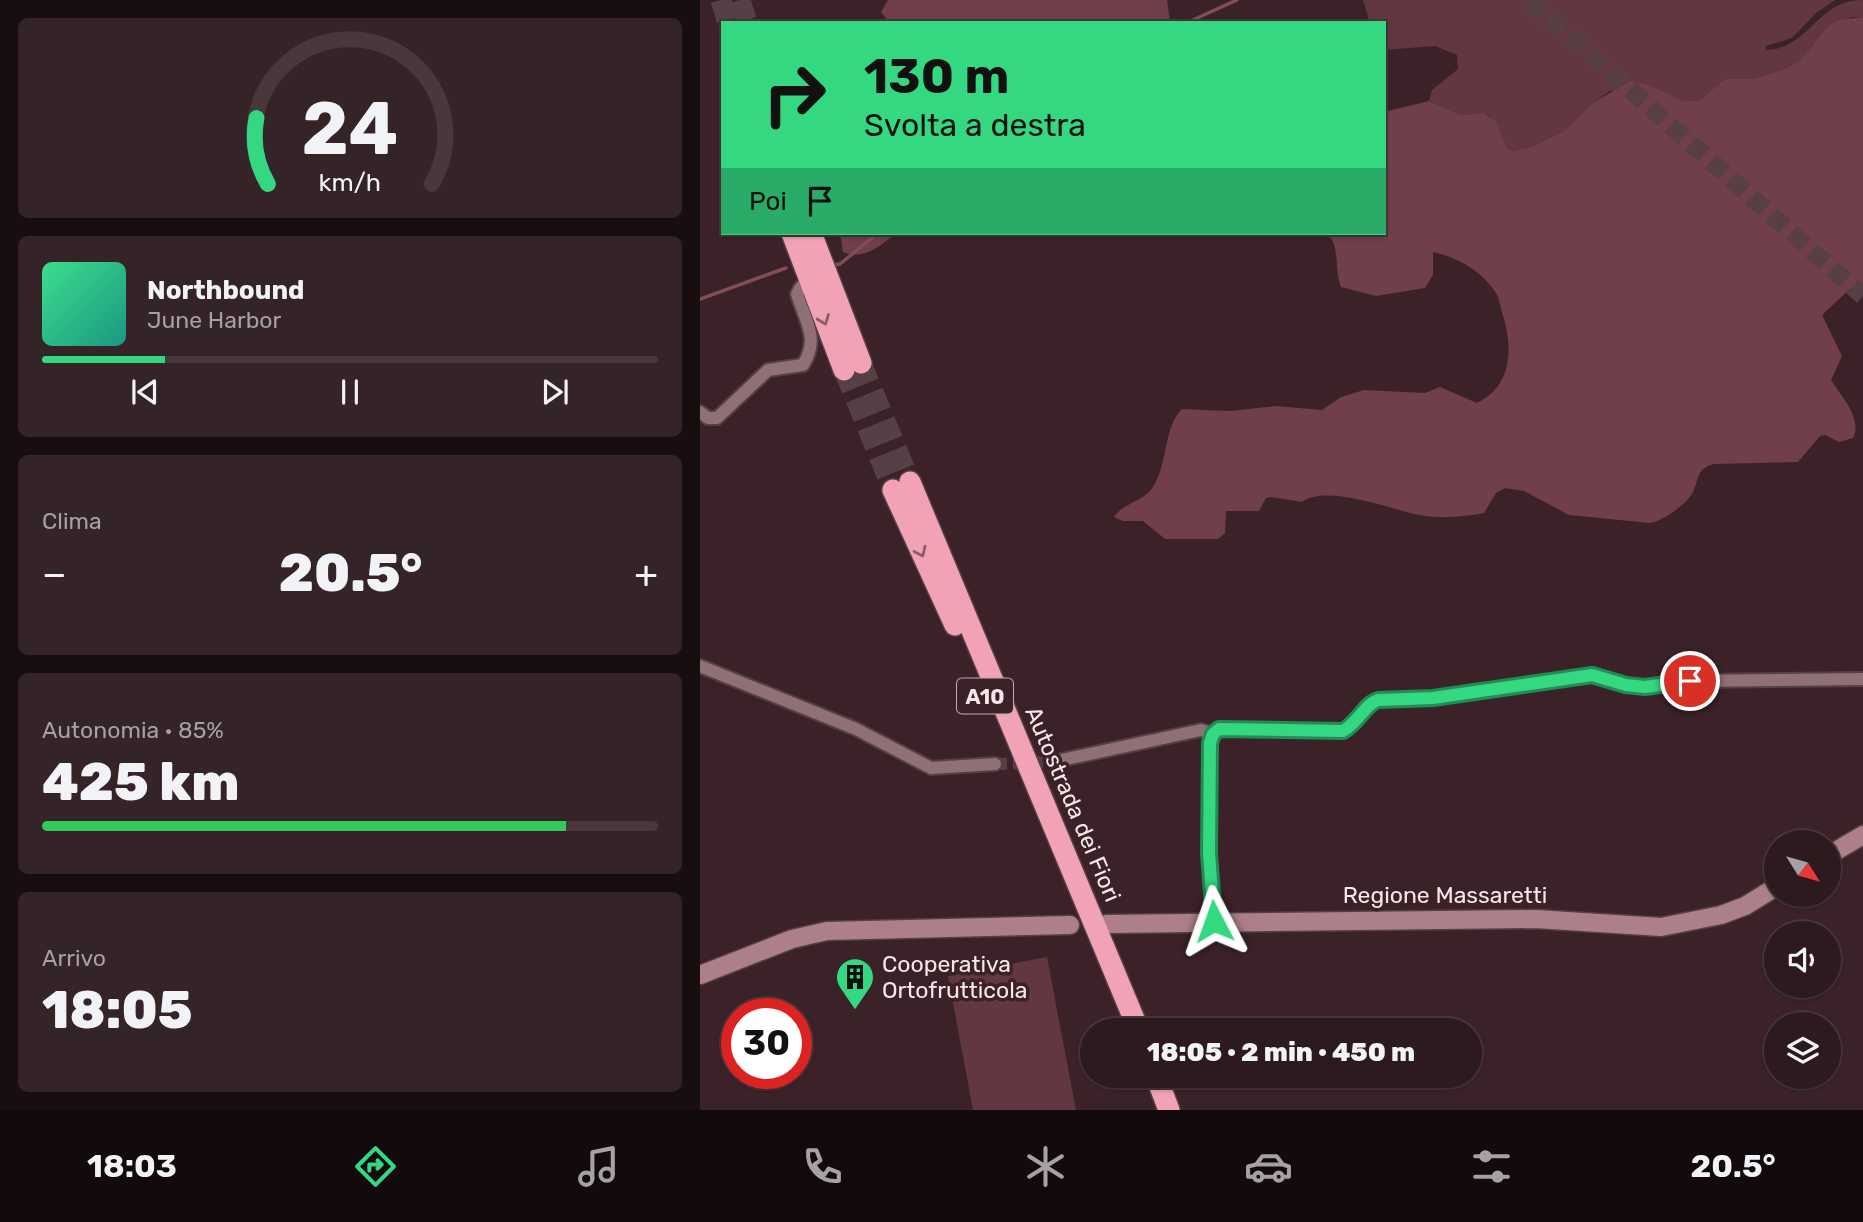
<!DOCTYPE html>
<html lang="it">
<head>
<meta charset="utf-8">
<style>
  body { margin:0; font-family:Rubik,sans-serif; background:#342327; color:#f1f3f6; height:100vh; display:flex; flex-direction:column; font-size:26px; white-space:nowrap }
  * { box-sizing:border-box; margin:0 }
  p { font-size:23px; color:#a6a1a4 }
  .icon { flex:none; width:38px; height:38px; fill:none; stroke:currentColor; stroke-width:2; stroke-linecap:round; stroke-linejoin:round }
  .map { position:relative; flex:1; overflow:hidden }
  .side { display:flex; flex-direction:column; gap:18px; padding:18px; background:#180e10; width:700px }
  .side>* { flex:none }
  .guide { position:absolute; left:21px; top:21px; width:665px; height:214px; border-radius:0px; box-shadow:0 2px 5px #0004,0 0 0 2px #48383c; background:#33d881; color:#111; overflow:hidden }
  .needle { width:46px; rotate:127deg }
  .tools { position:absolute; left:1064px; top:830px; display:grid; gap:14px }
  .tools a { display:grid; place-items:center; width:77px; height:77px; border-radius:50%; background:#2c1a1e; box-shadow:0 2px 5px #0004,0 0 0 2px #48383c; font-size:35px }
  .speed { position:absolute; left:21px; top:998px; display:flex; gap:14px; font-size:35px; font-weight:700; text-align:center }
  .speed>* { display:grid; place-content:center; width:91px; height:91px; border-radius:50%; background:#2c1a1e; box-shadow:0 2px 5px #0004,0 0 0 2px #48383c; line-height:1 }
  .speed .limit { border:10px solid #d22; background:#fff; color:#111 }
  .pin { position:absolute; display:grid; place-items:center; width:60px; height:60px; color:#fff; margin:-30px; border:4px solid #fff; border-radius:50%; box-shadow:0 2px 7px #0007 }
  .me { position:absolute; width:77px; margin:-38px; rotate:356deg; stroke-linejoin:round; filter:drop-shadow(0 0 5px #0008) }
  .turn { display:flex; align-items:center; gap:24px; height:147px; padding:0 28px; font-size:32px }
  .turn .icon { width:91px; height:91px; stroke-width:2.5 }
  .turn b { display:block; font-size:49px; line-height:60px }
  .then { display:flex; align-items:center; height:66px; padding:0 28px; background:#0003; gap:14px; font-size:26px }
  .big { font-size:52px; font-weight:800; line-height:1.1 }
  .side .tile { flex:1; display:flex; flex-direction:column; justify-content:center; gap:10px; min-width:0; padding:0 24px; border-radius:10px; background:#342327 }
  .side .dial { align-items:center; gap:0 }
  .dial svg { height:182px; overflow:visible; fill:none; stroke:#48383c; stroke-width:7; stroke-linecap:round; text-anchor:middle }
  .dial text { fill:#f1f3f6; stroke:none }
  .song { display:flex; align-items:center; gap:21px }
  .cover { width:84px; height:84px; border-radius:10px; background:linear-gradient(135deg,hsl(150 70% 55%),hsl(170 70% 35%)) }
  .played { height:7px; border-radius:4px; background:linear-gradient(90deg,#33d881 20%,#48383c 20%) }
  .keys { display:flex; justify-content:space-around; direction:ltr }
  .heat { display:flex; justify-content:space-between; align-items:center; font-size:38px; direction:ltr }
  .charge { height:10px; border-radius:5px; background:linear-gradient(90deg,#34c759 85%,#48383c 0) }
  .trip { position:absolute; left:380px; top:1018px; width:402px; height:70px; border-radius:35px; background:#2c1a1e; box-shadow:0 2px 5px #0004,0 0 0 2px #48383c; font-weight:800; line-height:70px; text-align:center }
  .menu { display:flex; height:112px; justify-content:space-around; align-items:center; background:#120a0c; color:#a6a1a4 }
  .menu .icon { width:49px; height:49px }
  .menu .active { color:#33d881 }
  .menu b { font-size:32px; color:#f1f3f6 }
  main { display:flex; flex:1; min-height:0 }
  .map>svg:first-child { display:block }
  .green { fill:#623742 }
  .forest { fill:#713e4b }
  .lines { fill:none; stroke-linecap:round; stroke-linejoin:round }
  .stream { stroke:#824d5a; stroke-width:3.5 }
  .street-tunnel { stroke:#574045; stroke-width:12; stroke-dasharray:12 6; stroke-linecap:butt }
  .primary-tunnel { stroke:#574045; stroke-width:18; stroke-dasharray:18 9; stroke-linecap:butt }
  .highway-tunnel { stroke:#574045; stroke-width:21; stroke-dasharray:21 10; stroke-linecap:butt }
  .street-casing { stroke:#554045; stroke-width:16 }
  .secondary-casing { stroke:#554045; stroke-width:21 }
  .highway-casing { stroke:#554045; stroke-width:24 }
  .street { stroke:#8e7076; stroke-width:12 }
  .secondary { stroke:#ac7f89; stroke-width:18 }
  .highway { stroke:#f1a3b5; stroke-width:21 }
  .oneway { stroke:#8d5c67 }
  .route-casing { stroke:#218c54; stroke-width:18 }
  .route { stroke:#33d881; stroke-width:12 }
  .labels { text-anchor:middle; dominant-baseline:central; stroke-width:7; stroke-linejoin:round; paint-order:stroke }
  .shield { fill:#3b2228; stroke:#bfacb0; stroke-width:2 }
  .shield-label { font-size:21px; font-weight:bold; fill:#f8e7ea }
  .street-label { font-size:23px; fill:#f8e7ea; stroke:#3b2228 }
  .poi-label { font-size:23px; fill:#f8e7ea; stroke:#3b2228; text-anchor:start }
</style>
</head>
<body>
<main>
<section class="side">
<div class="tile dial"><svg viewBox="0 0 100 80">
<path d="M14 69A42 42 0 1 1 86 69"/>
<path d="M14 69A42 42 0 0 1 9 40" stroke="#33d881"/>
<text x="50" y="56" font-size="32" font-weight="700">24</text>
<text x="50" y="72" font-size="11">km/h</text>
</svg></div>
<div class="tile">
<div class="song"><i class="cover"></i><div><b>Northbound</b><p>June Harbor</p></div></div>
<div class="played"></div>
<div class="keys"><svg class="icon" aria-label="previous" viewBox="0 0 24 24"><path d="M18 5L8 12l10 7zM5 5v14"/></svg><svg class="icon" aria-label="pause" viewBox="0 0 24 24"><path d="M8 5v14M16 5v14"/></svg><svg class="icon" aria-label="next" viewBox="0 0 24 24"><path d="M6 5l10 7-10 7zM19 5v14"/></svg></div>
</div>
<div class="tile"><p>Clima</p>
<div class="heat"><a>−</a><b class="big">20.5°</b><a>+</a></div>
</div>
<div class="tile"><p>Autonomia · 85%</p><b class="big">425 km</b><div class="charge"></div></div>
<div class="tile"><p>Arrivo</p><b class="big">18:05</b></div>
</section>
<div class="map">
<svg width="1163" height="1110" viewBox="0 0 1163 1110">
  <rect width="100%" height="100%" fill="#3b2228"/>
  <!-- green -->
  <path class="green" d="M 663,0 L 1135,0 L 1116,13 L 1092,38 L 1066,46 L 1066,50 C 1111,48 1116,0 1163,0 L 1163,17 L 1152,17 L 1125,29 L 1101,59 L 1084,69 L 1053,79 L 1025,79 L 998,101 L 984,101 L 950,85 L 910,91 L 891,104 L 865,130 L 833,146 L 813,151 L 807,148 L 790,116 L 784,113 L 761,115 L 729,101 L 732,90 L 758,69 L 757,55 L 735,46 L 684,50 L 684,23 L 670,23 Z
    M 347,957 L 376,1110 L 273,1110 L 248,976 Z"/>
  <!-- forest -->
  <path class="forest" d="M 188,0 L 467,0 L 470,23 L 190,23 L 181,12 Z
    M 1163,17 L 1163,294 L 1151,288 L 1122,315 L 1142,356 L 1131,380 C 1141,396 1163,419 1153,438 L 1139,442 L 1125,435 L 1120,436 L 1098,462 L 1014,464 C 995,469 1000,479 992,494 C 985,505 963,521 950,523 L 869,515 L 824,491 L 805,488 L 796,493 L 784,513 C 764,517 740,519 719,515 C 689,509 628,484 602,502 L 571,497 L 566,498 L 559,511 L 526,511 L 525,533 L 518,539 L 465,539 L 443,521 L 423,521 L 414,517 C 424,502 442,503 453,487 C 468,464 463,428 482,409 L 529,411 L 576,406 L 622,410 L 641,397 L 664,390 L 725,393 L 740,387 L 777,403 C 811,386 813,352 804,319 C 801,311 800,300 796,293 C 782,271 757,257 733,252 L 733,275 L 725,288 L 676,296 L 641,287 C 634,269 640,254 631,238 L 611,233 L 684,233 L 684,112 L 729,101 L 761,115 L 784,113 L 796,121 L 807,148 L 813,151 L 833,146 L 865,130 L 891,104 L 930,81 L 950,85 L 984,101 L 998,101 L 1025,79 L 1053,79 L 1084,69 L 1101,59 L 1125,29 L 1137,20 Z
    M 140,233 L 197,233 C 180,245 165,261 143,252 Z"/>
  <g class="lines">
    <!-- stream -->
    <path class="stream" d="M 486,23 L 537,0
      M 133,265 L 140,264 L 178,233
      M 0,299 L 86,268"/>
    <!-- street-tunnel -->
    <path class="street-tunnel" d="M 295,764 L 352,762"/>
    <!-- primary-tunnel -->
    <path class="primary-tunnel" d="M 829,0 L 1163,296"/>
    <!-- highway-tunnel -->
    <path class="highway-tunnel" d="M 21,0 L 28,23
      M 40,0 L 47,23
      M 161,363 L 210,482
      M 144,370 L 193,490"/>
    <defs>
      <path id="street" d="M 0,412 L 8,418 L 17,418 L 68,370 L 103,365 C 120,338 105,321 97,294 L 101,287
        M 0,666 L 156,729 L 231,768 L 295,764
        M 352,762 L 501,730 L 513,734
        M 514,921 L 509,853 L 510,743 L 513,734 L 519,729 L 643,731 C 658,723 665,704 678,700 L 733,698 L 892,675 L 926,685 L 945,687 L 991,681 L 1163,679"/>
      <path id="secondary" d="M 1129,855 L 1163,835
        M 406,924 L 836,919 L 961,927 L 1021,915 L 1045,906 L 1076,887
        M 0,975 L 92,939 L 127,931 L 370,925"/>
      <path id="highway" d="M 92,233 L 144,370
        M 111,233 L 161,363
        M 210,482 L 439,1031
        M 193,490 L 255,625
        M 456,1076 L 469,1110"/>
    </defs>
    <!-- street casing -->
    <use href="#street" class="street-casing"/>
    <!-- secondary casing -->
    <use href="#secondary" class="secondary-casing"/>
    <!-- highway casing -->
    <use href="#highway" class="highway-casing"/>
    <!-- street -->
    <use href="#street" class="street"/>
    <!-- secondary -->
    <use href="#secondary" class="secondary"/>
    <!-- highway -->
    <use href="#highway" class="highway"/>
  </g>
  <!-- one-way arrows -->
  <defs><path id="oneway-chevron" d="M-2-3.5L2.5 0L-2 3.5" fill="none" stroke-width="1.6" stroke-linecap="round" stroke-linejoin="round" transform="scale(1.75)"/></defs>
  <g class="oneway">
    <use href="#oneway-chevron" transform="translate(124 320) rotate(69)"/>
    <use href="#oneway-chevron" transform="translate(221 552) rotate(65)"/>
  </g>
  <g class="lines">
    <defs>
      <path id="route" d="M 514,921 L 509,853 L 510,743 L 513,734 L 519,729 L 643,731 C 658,723 665,704 678,700 L 733,698 L 892,675 L 926,685 L 945,687 L 990,681"/>
    </defs>
    <!-- route casing -->
    <use href="#route" class="route-casing"/>
    <!-- route -->
    <use href="#route" class="route"/>
  </g>
  <!-- icons -->
  <defs>
    <symbol id="building-pin" viewBox="-11 -11 22 30"><path d="M0 17L-7.5 6A9.5 9.5 0 1 1 7.5 6Z" fill="#33d881" stroke="#3b2228"/><path d="M-4-6H4V6H1V3H-1V6H-4ZM-2.5-4.3h1.7v1.8h-1.7ZM.8-4.3h1.7v1.8H.8ZM-2.5-1h1.7V.8h-1.7ZM.8-1h1.7V.8H.8Z" fill="#111"/></symbol>
  </defs>
  <g fill-rule="evenodd">
    <use href="#building-pin" x="133" y="955" width="44" height="60"/>
  </g>
  <g class="labels">
    <!-- shield labels -->
    <rect class="shield" x="257" y="678.5" width="56" height="35" rx="5"/>
    <g class="shield-label">
      <text x="285" y="696">A10</text>
    </g>
    <!-- street labels -->
    <g class="street-label">
      <text transform="translate(373 804) rotate(67)">Autostrada dei Fiori</text>
      <text x="745" y="895">Regione Massaretti</text>
    </g>
    <!-- poi labels -->
    <g class="poi-label">
      <text x="182" y="964">Cooperativa<tspan x="182" dy="26">Ortofrutticola</tspan></text>
    </g>
  </g>
</svg>
<div class="tools">
<a><svg class="needle" viewBox="-14 -14 28 28"><path d="M0-13l5 13h-10z" fill="#e53935"/><path d="M0 13l5-13h-10z" fill="#a6a1a4"/></svg></a>
<a><svg class="icon" aria-label="sound" viewBox="0 0 24 24"><path d="M4 9h4l5-4v14l-5-4H4zM17 9q2 3 0 6"/></svg></a>
<a><svg class="icon" aria-label="layers" viewBox="0 0 24 24"><path d="M12 4l9 5-9 5-9-5zM3 14l9 5 9-5"/></svg></a>
</div>
<div class="speed"><div class="limit">30</div></div>
<div class="pin" style="left:990px;top:681px;background:#d93025"><svg class="icon" aria-label="arrive" viewBox="0 0 24 24"><path d="M6 21V4h12l-3 4 3 4H6"/></svg></div>
<svg class="me" style="left:514px;top:921px" viewBox="-20 -20 40 40"><path d="M0-17L14 15 0 8-14 15z" fill="#33d881" stroke="#fff" stroke-width="4"/></svg>
<div class="trip">18:05 · 2 min · 450 m</div>
<div class="guide">
<div class="turn"><svg class="icon" aria-label="right" viewBox="0 0 24 24"><path d="M7 20v-9h11M14 6l5 5-5 5"/></svg><div><b>130 m</b>Svolta a destra</div></div>
<div class="then">Poi<svg class="icon" aria-label="arrive" viewBox="0 0 24 24"><path d="M6 21V4h12l-3 4 3 4H6"/></svg></div>
</div>
</div>
</main>
<nav class="menu">
<b>18:03</b>
<svg class="icon active" aria-label="directions" viewBox="0 0 24 24"><path d="M12 3l9 9-9 9-9-9zM9 14v-3h6M13 9l2 2-2 2"/></svg>
<svg class="icon" aria-label="music" viewBox="0 0 24 24"><path d="M9 18V5l10-2v13"/><circle cx="6" cy="18" r="3"/><circle cx="16" cy="16" r="3"/></svg>
<svg class="icon" aria-label="phone" viewBox="0 0 24 24"><path d="M5 4h4l2 5-3 2q2 4 5 5l2-3 5 2v4C11 20 4 13 5 4z"/></svg>
<svg class="icon" aria-label="climate" viewBox="0 0 24 24"><path d="M12 3v18M4 7l16 10M4 17L20 7"/></svg>
<svg class="icon" aria-label="car" viewBox="0 0 24 24"><path d="M5 17H2v-5l4-1 3-4h7l3 4 3 1v5h-3M9 17h6M6 11h13"/><circle cx="7" cy="17" r="2"/><circle cx="17" cy="17" r="2"/></svg>
<svg class="icon" aria-label="filters" viewBox="0 0 24 24"><path d="M4 7h16M4 17h16"/><circle cx="9" cy="7" r="2"/><circle cx="15" cy="17" r="2"/></svg>
<b>20.5°</b>
</nav>
</body>
</html>
